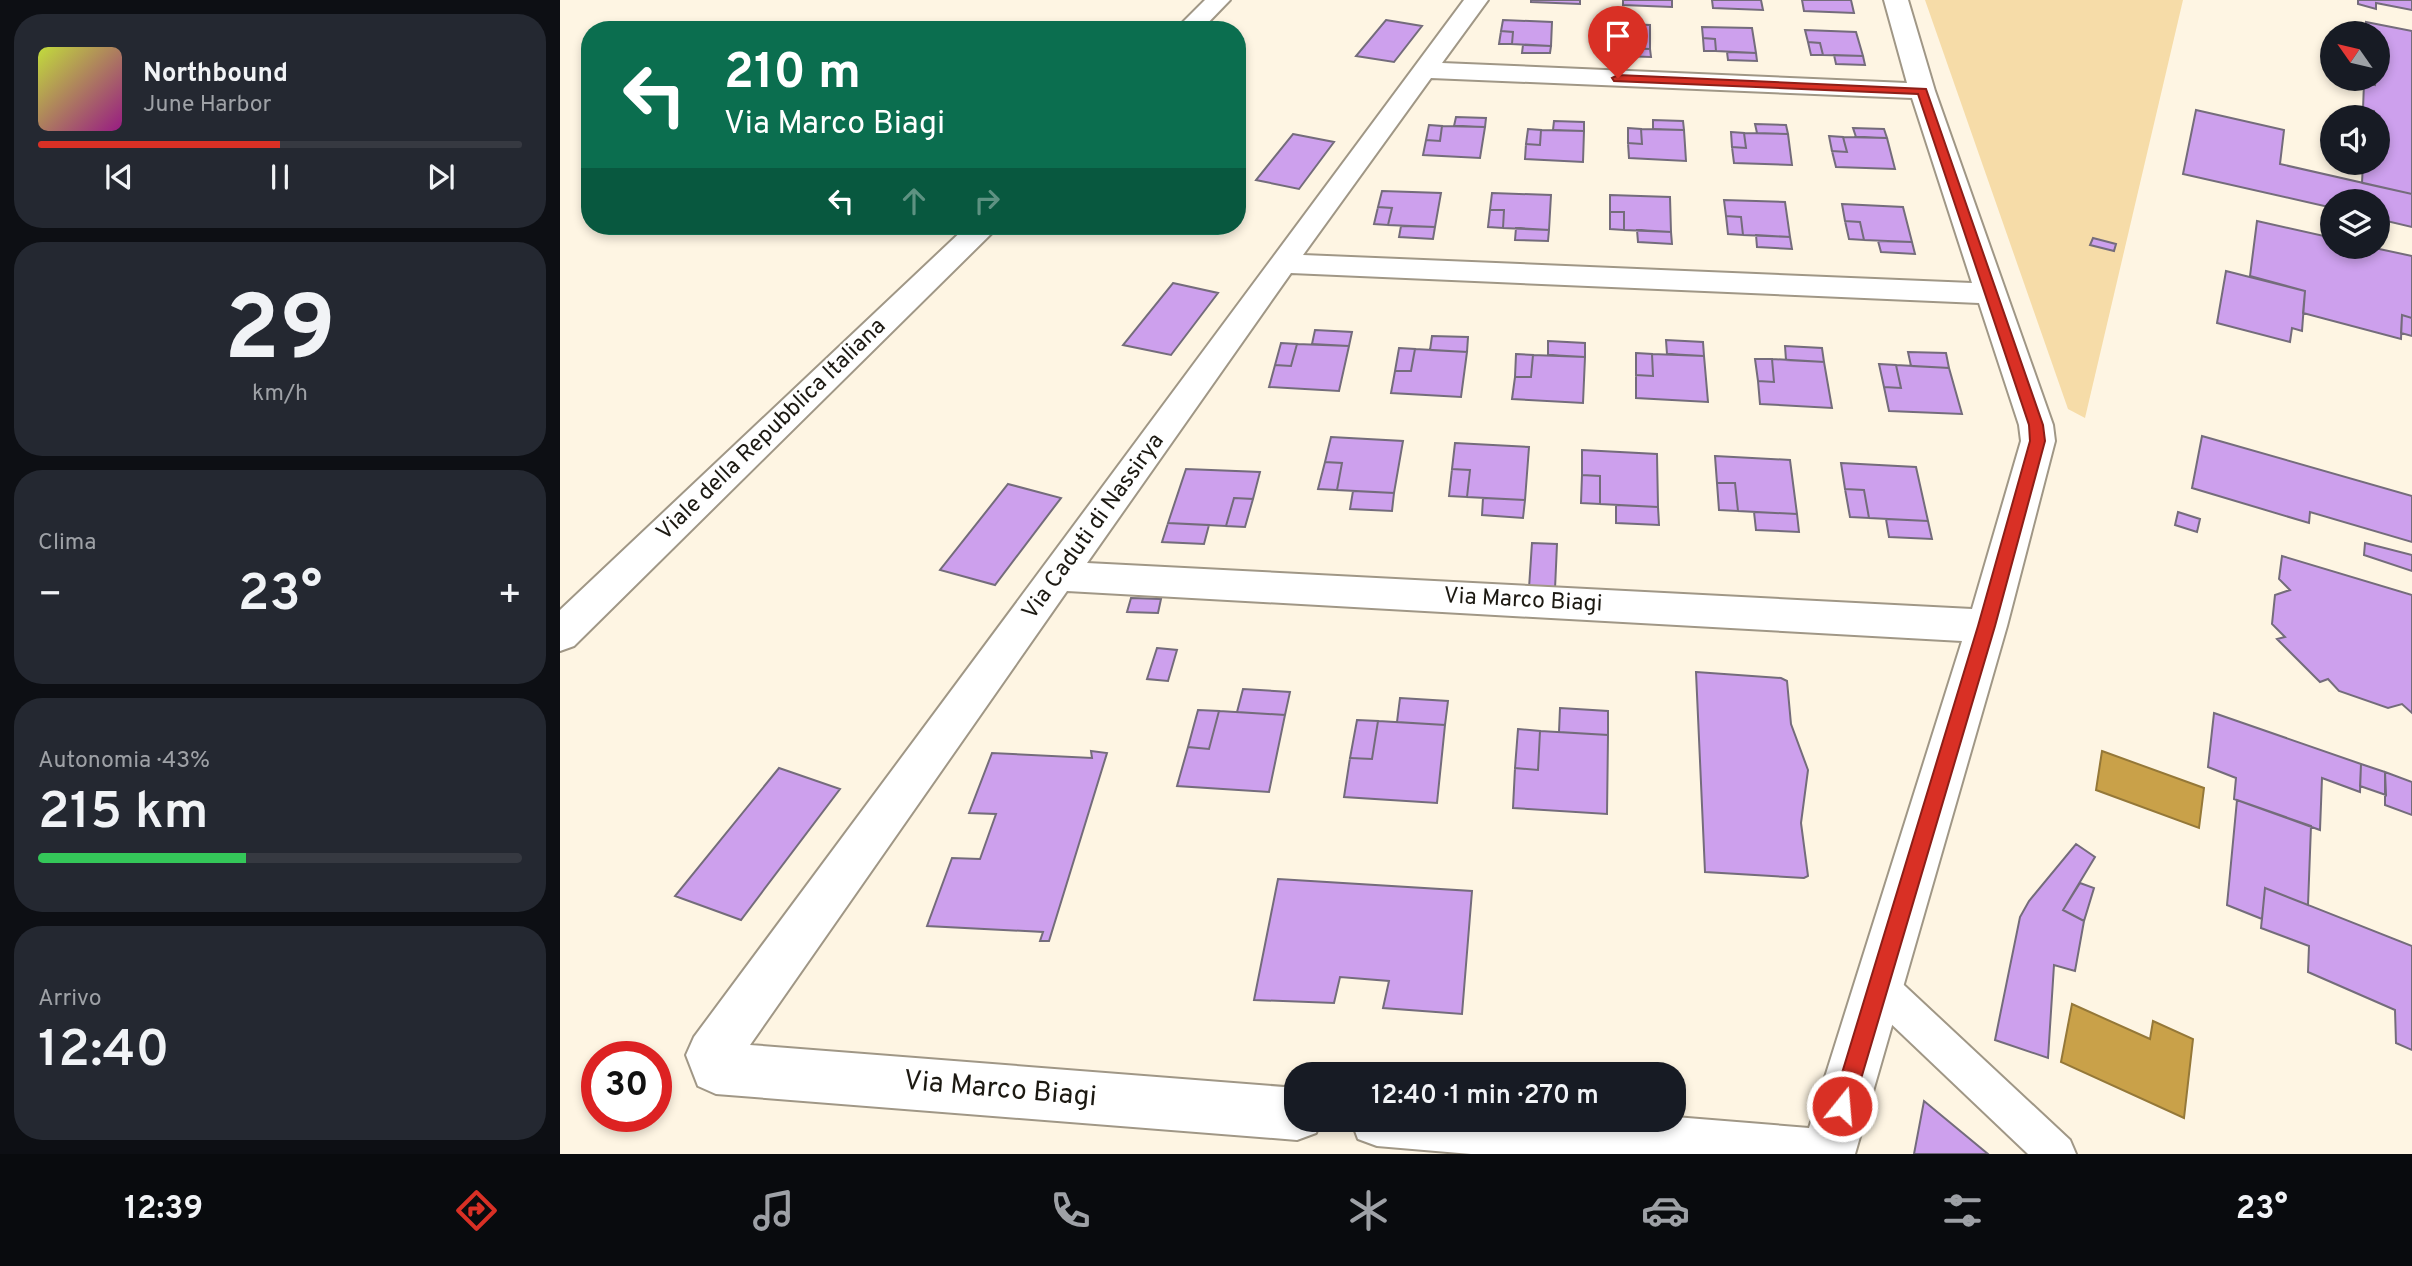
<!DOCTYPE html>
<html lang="it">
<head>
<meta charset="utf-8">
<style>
  body { margin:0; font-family:Overpass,sans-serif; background:#242831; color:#f1f3f6; height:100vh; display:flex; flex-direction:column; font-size:26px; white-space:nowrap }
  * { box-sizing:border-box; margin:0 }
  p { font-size:23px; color:#9ea1a6 }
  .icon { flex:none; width:38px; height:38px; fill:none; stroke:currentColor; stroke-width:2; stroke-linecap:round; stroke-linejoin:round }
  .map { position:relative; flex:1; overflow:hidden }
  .drawer { display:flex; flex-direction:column; gap:14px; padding:14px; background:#0d0f14; width:560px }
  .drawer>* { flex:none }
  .top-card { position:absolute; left:21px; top:21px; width:665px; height:214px; border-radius:28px; box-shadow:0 4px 10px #0003; background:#0b6e4f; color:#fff; overflow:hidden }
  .needle { width:46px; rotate:304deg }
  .fabs { position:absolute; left:1760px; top:21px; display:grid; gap:14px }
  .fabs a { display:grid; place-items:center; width:70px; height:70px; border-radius:50%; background:#171b24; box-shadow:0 4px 10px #0003; font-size:35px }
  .speed { position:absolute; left:21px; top:1041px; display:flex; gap:14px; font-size:35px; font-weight:700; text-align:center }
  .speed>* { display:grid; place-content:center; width:91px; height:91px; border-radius:50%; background:#171b24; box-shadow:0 4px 10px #0003; line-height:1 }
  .speed .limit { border:10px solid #d22; background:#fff; color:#111 }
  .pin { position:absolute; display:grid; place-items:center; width:60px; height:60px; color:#fff; margin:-72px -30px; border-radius:50% 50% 50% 0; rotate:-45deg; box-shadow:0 0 7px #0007 }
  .pin .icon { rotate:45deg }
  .me { position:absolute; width:77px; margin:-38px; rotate:17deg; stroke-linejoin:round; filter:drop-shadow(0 0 5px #0008) }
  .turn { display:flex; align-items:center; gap:24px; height:147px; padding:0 28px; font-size:32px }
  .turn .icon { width:91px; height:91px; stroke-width:2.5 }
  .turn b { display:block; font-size:49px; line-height:60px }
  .lanes { display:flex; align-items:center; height:66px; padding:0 28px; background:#0003; justify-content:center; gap:35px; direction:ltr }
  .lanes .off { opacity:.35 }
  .big { font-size:52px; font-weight:600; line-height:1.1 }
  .drawer .widget { flex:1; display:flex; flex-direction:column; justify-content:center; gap:10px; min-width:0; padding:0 24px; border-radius:28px; background:#242831 }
  .drawer .dial { align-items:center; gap:0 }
  .dial b { font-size:91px; line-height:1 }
  .song { display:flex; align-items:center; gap:21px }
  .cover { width:84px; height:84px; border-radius:10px; background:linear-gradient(135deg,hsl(70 70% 55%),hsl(310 70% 35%)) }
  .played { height:7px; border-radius:4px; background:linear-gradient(90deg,#d93025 50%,#363941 50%) }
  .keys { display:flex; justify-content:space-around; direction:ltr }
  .heat { display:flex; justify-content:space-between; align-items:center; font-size:38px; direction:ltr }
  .charge { height:10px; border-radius:5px; background:linear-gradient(90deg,#34c759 43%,#363941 0) }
  .trip { position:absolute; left:724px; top:1062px; width:402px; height:70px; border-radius:28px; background:#171b24; box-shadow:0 4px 10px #0003; font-weight:600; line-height:70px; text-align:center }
  .dock { display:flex; height:112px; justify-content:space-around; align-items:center; background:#090b0e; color:#9ea1a6 }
  .dock .icon { width:49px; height:49px }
  .dock .current { color:#d93025 }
  .dock b { font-size:32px; color:#f1f3f6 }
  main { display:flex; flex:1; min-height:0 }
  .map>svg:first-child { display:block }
  .green { fill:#f6dca8 }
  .water { fill:#c9a149; stroke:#957838; stroke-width:2 }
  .building { fill:#cda0ed; stroke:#746c7b; stroke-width:2 }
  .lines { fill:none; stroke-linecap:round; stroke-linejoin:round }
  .lane-casing { stroke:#a09786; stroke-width:4 }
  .street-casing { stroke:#a09786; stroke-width:4 }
  .secondary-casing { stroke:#a09786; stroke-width:4 }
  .lane { fill:#fff; fill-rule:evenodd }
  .street { fill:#fff; fill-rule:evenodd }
  .secondary { fill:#fff; fill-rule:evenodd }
  .route { fill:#d93025; stroke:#8d1f18; stroke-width:2 }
  .labels { text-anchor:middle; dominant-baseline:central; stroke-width:5; stroke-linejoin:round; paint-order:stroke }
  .street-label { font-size:23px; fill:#1c1912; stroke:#fff }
  .near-street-label { font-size:28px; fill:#1c1912; stroke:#fff }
</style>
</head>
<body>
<main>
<section class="drawer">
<div class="widget">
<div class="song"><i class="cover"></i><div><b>Northbound</b><p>June Harbor</p></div></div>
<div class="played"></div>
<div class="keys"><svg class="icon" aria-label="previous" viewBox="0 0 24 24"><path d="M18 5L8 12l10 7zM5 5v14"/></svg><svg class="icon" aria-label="pause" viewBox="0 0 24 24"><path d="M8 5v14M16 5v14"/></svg><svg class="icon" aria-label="next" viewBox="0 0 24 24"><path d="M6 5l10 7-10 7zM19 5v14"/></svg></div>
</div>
<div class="widget dial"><b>29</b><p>km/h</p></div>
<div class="widget"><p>Clima</p>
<div class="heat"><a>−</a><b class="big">23°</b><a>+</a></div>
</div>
<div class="widget"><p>Autonomia · 43%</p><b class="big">215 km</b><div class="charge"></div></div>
<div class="widget"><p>Arrivo</p><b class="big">12:40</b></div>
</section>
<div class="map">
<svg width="1852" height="1154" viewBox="0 0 1852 1154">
  <rect width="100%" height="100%" fill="#fef5e3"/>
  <!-- green -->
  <path class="green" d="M 1365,0 L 1623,0 L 1525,418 L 1508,409 Z"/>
  <!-- water -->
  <path class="water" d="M 1542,751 L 1644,788 L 1639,828 L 1536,790 Z
    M 1512,1004 L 1590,1039 L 1593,1021 L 1633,1039 L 1624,1118 L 1501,1062 Z"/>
  <!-- building -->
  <path class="building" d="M 971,0 L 1020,0 L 1020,4 L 971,2 Z
    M 1063,0 L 1112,0 L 1112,7 L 1063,5 Z
    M 1152,0 L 1201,0 L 1203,10 L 1153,8 Z
    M 1242,0 L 1291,0 L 1294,13 L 1244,11 Z
    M 1798,0 L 1852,0 L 1852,10 L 1816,3 L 1816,9 L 1798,4 Z
    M 826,20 L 862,26 L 834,62 L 796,56 Z
    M 943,20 L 992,22 L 991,46 L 952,44 L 953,32 L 941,31 Z
    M 1806,22 L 1852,31 L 1852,194 L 1802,183 L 1803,163 L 1818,163 L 1818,117 L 1814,117 L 1814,111 L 1803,109 L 1804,83 L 1815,85 L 1816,79 L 1818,79 L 1818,33 L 1806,33 Z
    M 1039,23 L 1090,25 L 1090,49 L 1051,48 L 1051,35 L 1039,35 Z
    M 1142,27 L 1192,28 L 1196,53 L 1156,51 L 1155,39 L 1143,38 Z
    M 1245,30 L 1296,32 L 1303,56 L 1263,55 L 1260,43 L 1248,42 Z
    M 941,31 L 953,32 L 952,44 L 939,44 Z
    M 1039,35 L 1051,35 L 1051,48 L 1039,47 Z
    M 1143,38 L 1155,39 L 1156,51 L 1144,51 Z
    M 1248,42 L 1260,43 L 1263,55 L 1251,55 Z
    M 963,45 L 991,46 L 990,53 L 962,53 Z
    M 1062,48 L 1090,49 L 1091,57 L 1062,56 Z
    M 1167,52 L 1196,53 L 1197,61 L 1168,60 Z
    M 1274,55 L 1303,56 L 1305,65 L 1276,64 Z
    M 1636,110 L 1724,130 L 1720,164 L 1852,194 L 1852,227 L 1818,219 L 1818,201 L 1773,201 L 1773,208 L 1623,174 Z
    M 896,117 L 926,118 L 925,127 L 894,126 Z
    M 1093,120 L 1123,121 L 1124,130 L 1093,129 Z
    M 994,121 L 1024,122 L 1024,131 L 993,130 Z
    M 1195,124 L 1226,125 L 1228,134 L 1197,133 Z
    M 869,125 L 882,126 L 880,141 L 866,140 Z
    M 882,126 L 925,127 L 920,158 L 863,155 L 866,140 L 880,141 Z
    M 1068,128 L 1081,129 L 1082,144 L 1068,143 Z
    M 1293,128 L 1324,129 L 1327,138 L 1296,137 Z
    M 968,129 L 981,130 L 980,145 L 966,144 Z
    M 1081,129 L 1124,130 L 1126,161 L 1069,158 L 1068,143 L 1082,144 Z
    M 981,130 L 1024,131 L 1023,162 L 965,159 L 966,144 L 980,145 Z
    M 1171,132 L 1184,133 L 1186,148 L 1172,147 Z
    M 1184,133 L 1228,134 L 1232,165 L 1174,163 L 1172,147 L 1186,148 Z
    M 733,134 L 774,142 L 739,189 L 696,180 Z
    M 1269,136 L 1283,137 L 1287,152 L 1272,151 Z
    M 1283,137 L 1327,138 L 1335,169 L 1276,167 L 1272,151 L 1287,152 Z
    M 822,191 L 881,193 L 875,227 L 828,225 L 832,208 L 818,207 Z
    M 932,193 L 991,195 L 989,230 L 943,228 L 944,210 L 930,210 Z
    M 1050,195 L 1110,197 L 1111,232 L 1064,230 L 1064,212 L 1050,212 Z
    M 1164,200 L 1225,202 L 1230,237 L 1183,235 L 1181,217 L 1166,216 Z
    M 1282,204 L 1343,207 L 1352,242 L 1304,240 L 1300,222 L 1285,221 Z
    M 818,207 L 832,208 L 828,225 L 814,224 Z
    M 930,210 L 944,210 L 943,228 L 928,227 Z
    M 1050,212 L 1064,212 L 1064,230 L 1050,229 Z
    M 1166,216 L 1181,217 L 1183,235 L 1168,234 Z
    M 1285,221 L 1300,222 L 1304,240 L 1289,239 Z
    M 1697,221 L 1773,238 L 1773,247 L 1810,247 L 1852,256 L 1852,318 L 1842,315 L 1841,339 L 1743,313 L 1745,291 L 1690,276 Z
    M 841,226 L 875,227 L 873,239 L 839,237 Z
    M 956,228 L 989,230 L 988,241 L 955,240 Z
    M 1077,230 L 1111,232 L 1112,244 L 1078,242 Z
    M 1196,235 L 1230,237 L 1232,249 L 1197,247 Z
    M 1533,238 L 1556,244 L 1554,251 L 1530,245 Z
    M 1318,241 L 1352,242 L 1355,254 L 1321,252 Z
    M 1666,271 L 1745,291 L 1742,331 L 1732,328 L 1730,342 L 1657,323 Z
    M 613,283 L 658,293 L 611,355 L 563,345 Z
    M 1842,315 L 1852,318 L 1852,336 L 1841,333 Z
    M 755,330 L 792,332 L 789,346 L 752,344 Z
    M 872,336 L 908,337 L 907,352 L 870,350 Z
    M 1106,340 L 1143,342 L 1144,356 L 1107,354 Z
    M 988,341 L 1025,343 L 1025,357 L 988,355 Z
    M 721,343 L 737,344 L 731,366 L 715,365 Z
    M 737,344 L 789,346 L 779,391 L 709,387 L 715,365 L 731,366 Z
    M 1225,346 L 1262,348 L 1264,362 L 1226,360 Z
    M 839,348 L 855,349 L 851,371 L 835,371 Z
    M 855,349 L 907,352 L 901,397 L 831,393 L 835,371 L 851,371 Z
    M 1348,352 L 1386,353 L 1389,368 L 1351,366 Z
    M 1076,353 L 1092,354 L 1093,376 L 1076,375 Z
    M 956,354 L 973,355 L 971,377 L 955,377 Z
    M 1092,354 L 1144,356 L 1148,402 L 1076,398 L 1076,375 L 1093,376 Z
    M 973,355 L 1025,357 L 1023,403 L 952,399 L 955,377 L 971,377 Z
    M 1195,359 L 1212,359 L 1214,382 L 1198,381 Z
    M 1212,359 L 1264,362 L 1272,408 L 1200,404 L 1198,381 L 1214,382 Z
    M 1319,364 L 1336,365 L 1341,388 L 1324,387 Z
    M 1336,365 L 1389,368 L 1402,414 L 1329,411 L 1324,387 L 1341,388 Z
    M 1642,436 L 1852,496 L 1852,542 L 1750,512 L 1749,523 L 1632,488 Z
    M 771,437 L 843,441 L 834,493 L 777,490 L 782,463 L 765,462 Z
    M 895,443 L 969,447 L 965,500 L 907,497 L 910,470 L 892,469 Z
    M 1022,450 L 1097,454 L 1098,507 L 1040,504 L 1040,476 L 1022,475 Z
    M 1155,456 L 1230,460 L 1237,514 L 1178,511 L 1175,483 L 1157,483 Z
    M 765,462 L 782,463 L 777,490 L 758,489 Z
    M 1281,463 L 1356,467 L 1368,521 L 1309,518 L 1304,490 L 1285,489 Z
    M 626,469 L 700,472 L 693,499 L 674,498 L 666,526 L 608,523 Z
    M 892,469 L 910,470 L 907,497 L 889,496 Z
    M 1022,475 L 1040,476 L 1040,504 L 1021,503 Z
    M 1157,483 L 1175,483 L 1178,511 L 1159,510 Z
    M 448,484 L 501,498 L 435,585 L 380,570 Z
    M 1285,489 L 1304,490 L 1309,518 L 1290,517 Z
    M 793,491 L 834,493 L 832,511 L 790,509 Z
    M 674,498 L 693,499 L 685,527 L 666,526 Z
    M 923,498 L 965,500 L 963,518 L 922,515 Z
    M 1056,505 L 1098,507 L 1099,525 L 1056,523 Z
    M 1194,512 L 1237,514 L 1239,532 L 1196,530 Z
    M 1618,512 L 1640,519 L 1637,532 L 1615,525 Z
    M 1326,519 L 1368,521 L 1372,539 L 1329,537 Z
    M 608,523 L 649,525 L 644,544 L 602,542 Z
    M 972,543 L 997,544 L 995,589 L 969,588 Z
    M 1805,543 L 1852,555 L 1852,571 L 1804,555 Z
    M 1722,556 L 1852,595 L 1852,713 L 1842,704 L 1828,708 L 1779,691 L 1768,679 L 1760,682 L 1717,639 L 1725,637 L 1712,624 L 1715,595 L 1730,590 L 1719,579 Z
    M 571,598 L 601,599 L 598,613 L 567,612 Z
    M 597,648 L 617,650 L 608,681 L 587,679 Z
    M 1136,672 L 1221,678 L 1227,681 L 1231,724 L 1248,770 L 1241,823 L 1248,876 L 1244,878 L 1145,872 Z
    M 683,689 L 730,692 L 725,715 L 677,712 Z
    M 840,698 L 888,701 L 885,725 L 837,722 Z
    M 1000,708 L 1048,711 L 1048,735 L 999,732 Z
    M 638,710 L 659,711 L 649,749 L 628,747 Z
    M 659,711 L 725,715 L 709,792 L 617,786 L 628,747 L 649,749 Z
    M 1654,713 L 1801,764 L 1800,792 L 1762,778 L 1760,830 L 1674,799 L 1676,778 L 1648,767 Z
    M 797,720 L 818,721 L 812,759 L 790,758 Z
    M 818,721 L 885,725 L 877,803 L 784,797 L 790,758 L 812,759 Z
    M 958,729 L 980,731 L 978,770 L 955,768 Z
    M 980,731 L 1048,735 L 1047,814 L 953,808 L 955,768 L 978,770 Z
    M 531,751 L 547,753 L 489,941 L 480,941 L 483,932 L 367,926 L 392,858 L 420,859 L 436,814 L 409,813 L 432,753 L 532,758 Z
    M 1801,764 L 1825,772 L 1826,795 L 1800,786 Z
    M 219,768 L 280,789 L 181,920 L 115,896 Z
    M 1825,772 L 1852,782 L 1852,815 L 1825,805 Z
    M 1677,800 L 1751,826 L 1748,905 L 1705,888 L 1702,919 L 1667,905 Z
    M 1516,844 L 1535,857 L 1503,910 L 1524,921 L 1515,971 L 1494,965 L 1488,1058 L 1435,1040 L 1460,917 L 1469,901 Z
    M 718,879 L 912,891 L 902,1014 L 823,1008 L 829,981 L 780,977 L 774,1003 L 694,1000 Z
    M 1520,883 L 1534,888 L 1524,921 L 1503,910 Z
    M 1705,888 L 1852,946 L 1852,1050 L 1836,1043 L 1835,1010 L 1748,972 L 1749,946 L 1701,928 Z
    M 1364,1101 L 1428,1154 L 1354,1154 Z"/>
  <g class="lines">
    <defs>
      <path id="lane" d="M 1318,968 L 1331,973 L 1510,1140 L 1516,1154 L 1468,1154 L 1305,999 L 1300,986 L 1305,973 Z"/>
      <path id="street" d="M 904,0 L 928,0 L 882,63 L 1347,83 L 1324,0 L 1348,0 L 1375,91 L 1493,425 L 1495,441 L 1447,626 L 1295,1154 L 911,1154 L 817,1146 L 798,1139 L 791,1120 L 1115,1120 L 1115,1117 L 1249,1128 L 1402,641 L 507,591 L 190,1045 L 737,1088 L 737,1120 L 761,1120 L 756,1133 L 737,1140 L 156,1094 L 138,1086 L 126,1055 L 134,1037 ZM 871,78 L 1352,98 L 1412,283 L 743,255 ZM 731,273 L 1419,303 L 1459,425 L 1461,441 L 1412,609 L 527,563 Z"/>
      <path id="secondary" d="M 645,0 L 670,0 L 641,30 L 615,30 Z
        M 407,226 L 439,226 L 14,646 L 0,651 L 0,610 Z"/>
    </defs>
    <!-- lane casing -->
    <use href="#lane" class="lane-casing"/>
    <!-- street casing -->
    <use href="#street" class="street-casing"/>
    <!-- secondary casing -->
    <use href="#secondary" class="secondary-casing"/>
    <!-- lane -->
    <use href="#lane" class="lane"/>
    <!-- street -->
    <use href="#street" class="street"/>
    <!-- secondary -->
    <use href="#secondary" class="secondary"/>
  </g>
  <!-- route -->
  <path class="route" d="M 1058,75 L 1366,89 L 1483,425 L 1485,441 L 1435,626 L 1293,1106 L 1290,1114 L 1282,1117 L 1275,1114 L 1272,1106 L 1418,626 L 1470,441 L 1469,425 L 1358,94 L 1054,81 L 1052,78 Z"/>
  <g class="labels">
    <!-- street labels -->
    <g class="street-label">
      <text transform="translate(212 430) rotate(-44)">Viale della Repubblica Italiana</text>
      <text transform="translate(534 527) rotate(-54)">Via Caduti di Nassirya</text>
      <text transform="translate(963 601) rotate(3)">Via Marco Biagi</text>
    </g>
    <!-- near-street labels -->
    <g class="near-street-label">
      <text transform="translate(440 1090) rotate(5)">Via Marco Biagi</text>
    </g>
  </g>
</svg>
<div class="fabs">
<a><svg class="needle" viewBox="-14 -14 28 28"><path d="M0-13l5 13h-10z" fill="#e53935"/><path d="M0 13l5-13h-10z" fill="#9ea1a6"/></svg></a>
<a><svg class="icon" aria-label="sound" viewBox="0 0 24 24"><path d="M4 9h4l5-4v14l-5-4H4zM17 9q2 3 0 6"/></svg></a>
<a><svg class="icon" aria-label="layers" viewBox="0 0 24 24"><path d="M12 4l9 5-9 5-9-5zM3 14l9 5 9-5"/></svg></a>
</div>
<div class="speed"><div class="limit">30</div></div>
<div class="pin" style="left:1058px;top:78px;background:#d93025"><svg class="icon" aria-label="arrive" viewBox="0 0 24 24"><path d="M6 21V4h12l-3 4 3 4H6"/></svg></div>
<svg class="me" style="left:1282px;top:1106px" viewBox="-20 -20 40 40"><circle r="17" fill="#d93025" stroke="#fff" stroke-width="3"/><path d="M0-11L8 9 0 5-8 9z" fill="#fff"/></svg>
<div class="trip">12:40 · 1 min · 270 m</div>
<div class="top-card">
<div class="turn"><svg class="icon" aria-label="left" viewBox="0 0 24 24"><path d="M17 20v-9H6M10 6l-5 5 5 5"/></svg><div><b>210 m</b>Via Marco Biagi</div></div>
<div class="lanes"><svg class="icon" aria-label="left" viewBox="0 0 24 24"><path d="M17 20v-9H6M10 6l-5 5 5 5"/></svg><svg class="icon off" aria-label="ahead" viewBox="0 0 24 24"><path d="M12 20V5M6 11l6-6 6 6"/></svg><svg class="icon off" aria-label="right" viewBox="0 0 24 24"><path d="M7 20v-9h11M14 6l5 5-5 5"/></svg></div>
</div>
</div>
</main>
<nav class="dock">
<b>12:39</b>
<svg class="icon current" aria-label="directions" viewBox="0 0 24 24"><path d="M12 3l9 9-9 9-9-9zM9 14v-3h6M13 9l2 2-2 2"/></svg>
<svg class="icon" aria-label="music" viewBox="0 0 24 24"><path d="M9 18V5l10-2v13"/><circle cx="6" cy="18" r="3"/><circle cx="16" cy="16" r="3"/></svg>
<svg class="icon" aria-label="phone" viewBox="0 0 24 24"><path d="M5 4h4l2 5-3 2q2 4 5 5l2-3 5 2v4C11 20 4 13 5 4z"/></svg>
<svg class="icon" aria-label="climate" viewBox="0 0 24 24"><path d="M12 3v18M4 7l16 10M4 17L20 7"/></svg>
<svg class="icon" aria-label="car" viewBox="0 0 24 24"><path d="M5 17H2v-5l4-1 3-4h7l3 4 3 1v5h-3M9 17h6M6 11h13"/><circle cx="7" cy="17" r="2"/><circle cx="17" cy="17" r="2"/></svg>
<svg class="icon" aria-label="filters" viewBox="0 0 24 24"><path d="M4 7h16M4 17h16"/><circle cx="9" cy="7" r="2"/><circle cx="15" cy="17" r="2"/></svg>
<b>23°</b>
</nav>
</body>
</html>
